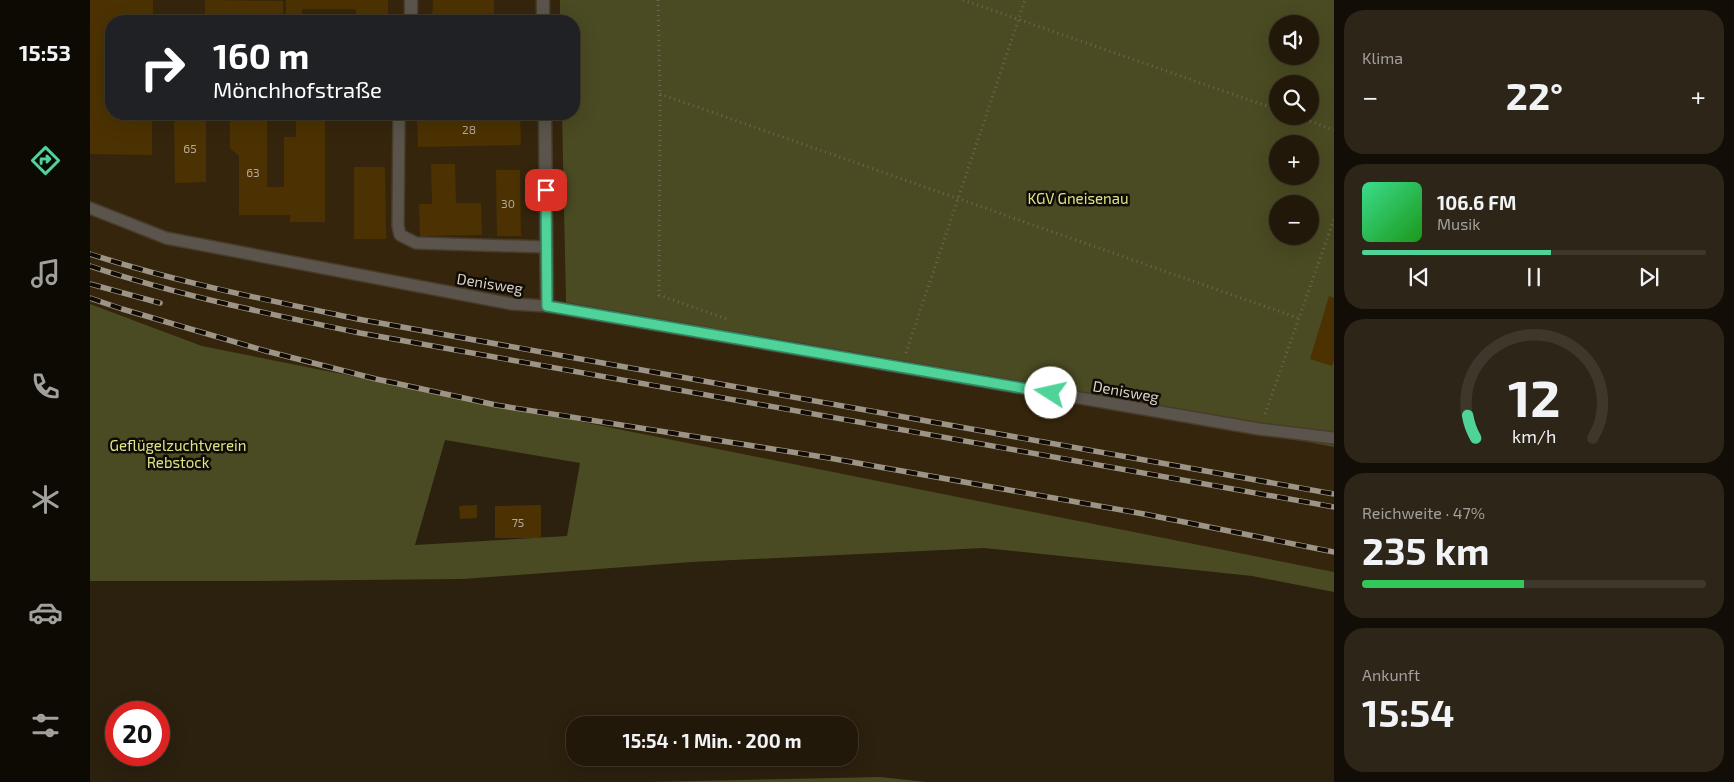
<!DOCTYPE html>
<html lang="de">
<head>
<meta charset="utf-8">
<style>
  body { margin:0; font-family:"Exo 2",sans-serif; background:#2d2518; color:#f1f3f6; height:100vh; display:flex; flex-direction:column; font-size:19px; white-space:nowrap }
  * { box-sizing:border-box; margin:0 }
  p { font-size:16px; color:#a2a09c }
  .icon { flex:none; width:28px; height:28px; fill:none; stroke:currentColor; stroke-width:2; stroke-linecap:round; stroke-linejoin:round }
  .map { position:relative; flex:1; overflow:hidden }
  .side { display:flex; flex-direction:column; gap:10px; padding:10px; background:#120d06; width:400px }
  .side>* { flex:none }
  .banner { position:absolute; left:15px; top:15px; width:475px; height:105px; border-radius:20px; box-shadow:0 5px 20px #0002,0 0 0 1px #3e372b; background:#202124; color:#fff; overflow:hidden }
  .buttons { position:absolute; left:1179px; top:15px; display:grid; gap:10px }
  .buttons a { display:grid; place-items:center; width:50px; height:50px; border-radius:50%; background:#21180a; box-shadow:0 5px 20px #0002,0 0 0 1px #3e372b; font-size:25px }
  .speed { position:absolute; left:15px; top:701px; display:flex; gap:10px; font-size:25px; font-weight:700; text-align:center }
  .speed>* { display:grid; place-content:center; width:65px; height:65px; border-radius:50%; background:#21180a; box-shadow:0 5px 20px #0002,0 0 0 1px #3e372b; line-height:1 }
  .speed .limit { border:8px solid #d22; background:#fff; color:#111 }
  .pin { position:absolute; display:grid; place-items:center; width:42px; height:42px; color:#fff; margin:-21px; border-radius:10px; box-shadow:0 2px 8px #0006 }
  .me { position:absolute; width:55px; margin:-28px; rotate:280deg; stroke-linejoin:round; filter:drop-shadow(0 0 4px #0008) }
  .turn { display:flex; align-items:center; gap:18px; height:105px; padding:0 25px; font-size:22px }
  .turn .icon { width:65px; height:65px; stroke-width:2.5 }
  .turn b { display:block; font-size:35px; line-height:42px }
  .big { font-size:38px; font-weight:700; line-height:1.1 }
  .side .tile { flex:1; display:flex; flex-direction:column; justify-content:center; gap:8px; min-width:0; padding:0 18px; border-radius:20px; background:#2d2518 }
  .side .dial { align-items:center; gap:0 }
  .dial svg { height:130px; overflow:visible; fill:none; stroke:#3e372b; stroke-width:7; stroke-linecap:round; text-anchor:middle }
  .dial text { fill:#f1f3f6; stroke:none }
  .song { display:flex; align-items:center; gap:15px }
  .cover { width:60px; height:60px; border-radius:8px; background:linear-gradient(135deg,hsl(150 70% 55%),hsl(120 70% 35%)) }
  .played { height:5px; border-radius:2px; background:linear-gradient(90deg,#4fd399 55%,#3e372b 55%) }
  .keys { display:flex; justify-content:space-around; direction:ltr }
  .heat { display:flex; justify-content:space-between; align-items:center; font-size:28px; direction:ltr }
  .charge { height:8px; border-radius:4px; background:linear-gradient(90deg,#34c759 47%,#3e372b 0) }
  .trip { position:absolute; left:476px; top:716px; width:292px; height:50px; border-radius:20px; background:#21180a; box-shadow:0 5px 20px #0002,0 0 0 1px #3e372b; font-weight:700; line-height:50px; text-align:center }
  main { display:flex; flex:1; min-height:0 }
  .tabs { display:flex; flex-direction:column; width:90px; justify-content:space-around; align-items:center; background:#0d0a04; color:#a2a09c }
  .tabs .icon { width:35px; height:35px }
  .tabs .current { color:#4fd399 }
  .tabs b { font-size:22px; color:#f1f3f6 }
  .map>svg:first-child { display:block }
  .built { fill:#35250c }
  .green { fill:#4a4b22; fill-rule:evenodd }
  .building { fill:#4c3202 }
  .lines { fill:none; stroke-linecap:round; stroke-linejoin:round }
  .service-casing { stroke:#483c2b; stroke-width:14 }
  .minor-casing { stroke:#483c2b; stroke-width:15 }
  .path { stroke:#706556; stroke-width:3; stroke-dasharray:1 4; stroke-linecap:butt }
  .service { stroke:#5a544c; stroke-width:11 }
  .minor { stroke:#5a544c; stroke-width:12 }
  .rail-casing { stroke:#9d9486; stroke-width:5.5 }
  .rail { stroke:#100b05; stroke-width:4; stroke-dasharray:11; stroke-linecap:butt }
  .route-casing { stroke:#338963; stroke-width:12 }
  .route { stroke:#4fd399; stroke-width:9 }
  .labels { text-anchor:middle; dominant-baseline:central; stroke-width:5; stroke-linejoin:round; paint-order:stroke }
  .number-label { font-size:12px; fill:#b6a995 }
  .park-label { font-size:15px; fill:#e0e385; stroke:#100b05 }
  .street-label { font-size:15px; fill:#d9d1c6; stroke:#100b05 }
</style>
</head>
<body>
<main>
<nav class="tabs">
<b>15:53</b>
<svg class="icon current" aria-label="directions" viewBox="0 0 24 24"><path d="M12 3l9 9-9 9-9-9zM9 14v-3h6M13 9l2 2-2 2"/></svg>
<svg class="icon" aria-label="music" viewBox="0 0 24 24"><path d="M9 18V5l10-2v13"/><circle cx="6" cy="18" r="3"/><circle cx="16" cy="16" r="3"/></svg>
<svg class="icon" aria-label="phone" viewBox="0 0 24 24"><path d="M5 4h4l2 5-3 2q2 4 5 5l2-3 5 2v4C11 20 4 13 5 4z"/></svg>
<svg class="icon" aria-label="climate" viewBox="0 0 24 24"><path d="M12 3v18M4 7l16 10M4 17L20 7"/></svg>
<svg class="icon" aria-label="car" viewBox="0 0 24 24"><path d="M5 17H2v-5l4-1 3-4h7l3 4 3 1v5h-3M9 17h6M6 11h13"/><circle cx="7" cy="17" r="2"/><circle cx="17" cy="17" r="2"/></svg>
<svg class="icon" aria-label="filters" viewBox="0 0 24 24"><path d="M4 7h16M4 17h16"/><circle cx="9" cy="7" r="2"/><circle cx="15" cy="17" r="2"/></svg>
</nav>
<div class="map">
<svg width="1244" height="782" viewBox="0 0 1244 782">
  <rect width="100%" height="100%" fill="#2c200e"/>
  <!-- built -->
  <path class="built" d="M 0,0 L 470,0 L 470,21 L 21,21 L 21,114 L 472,114 L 476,304 L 1244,447 L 1244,572 L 112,346 L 0,304 Z"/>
  <!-- green -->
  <path class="green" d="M 470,0 L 1244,0 L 1244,447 L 476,304 L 472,114 L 484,114 L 484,21 L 470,21 ZM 1188,24 L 1220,24 L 1220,56 L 1188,56 ZM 1188,84 L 1220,84 L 1220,116 L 1188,116 ZM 1188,144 L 1220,144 L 1220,176 L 1188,176 ZM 1188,204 L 1220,204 L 1220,236 L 1188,236 Z
    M 0,304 L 112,346 L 1244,572 L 1244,592 L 1162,576 L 894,548 L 602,562 L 373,579 L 167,581 L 0,581 ZM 355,440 L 490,463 L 477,536 L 325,545 Z
    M 790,777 L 836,782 L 559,782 Z"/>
  <!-- building -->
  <path class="building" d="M 0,0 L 63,0 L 63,21 L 21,21 L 21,114 L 62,114 L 62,155 L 0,154 Z
    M 115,0 L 193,1 L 193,21 L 115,21 Z
    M 196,0 L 298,0 L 298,21 L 266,21 L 266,9 L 212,9 L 212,17 L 196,17 Z
    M 343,0 L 404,0 L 404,21 L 342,21 Z
    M 84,114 L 116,114 L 116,182 L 85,183 Z
    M 140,114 L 177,114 L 177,187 L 194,187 L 194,137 L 206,137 L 206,114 L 235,114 L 235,222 L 200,222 L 200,215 L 149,215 L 149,156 L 140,148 Z
    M 327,114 L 430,114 L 431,145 L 328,147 Z
    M 341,164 L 365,164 L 366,203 L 391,203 L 392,235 L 330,236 L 329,204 L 342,204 Z
    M 264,167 L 295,167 L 296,239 L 264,239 Z
    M 406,170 L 430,170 L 431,236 L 407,236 Z
    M 1239,296 L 1244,298 L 1244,360 L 1242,366 L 1220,359 Z
    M 387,505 L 387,518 L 370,519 L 369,506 Z
    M 451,505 L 451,538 L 405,538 L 405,506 Z"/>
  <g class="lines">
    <defs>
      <path id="service" d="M 309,114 L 308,226 L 310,235 L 326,243 L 456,247
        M 0,208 L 76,238 L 422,304 L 457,306 L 1169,429 L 1244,438"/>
      <path id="minor" d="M 321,0 L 321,21
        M 453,0 L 453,21
        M 455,114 L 457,306"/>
    </defs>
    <!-- service casing -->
    <use href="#service" class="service-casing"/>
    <!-- minor casing -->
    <use href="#minor" class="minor-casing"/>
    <!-- path -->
    <path class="path" d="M 568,0 L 570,94 L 569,295 L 637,319
      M 873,0 L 1188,110
      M 570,94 L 1208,318
      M 1206,116 L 1244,130
      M 816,353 L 935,0
      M 1175,414 L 1244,219"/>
    <!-- service -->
    <use href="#service" class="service"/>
    <!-- minor -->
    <use href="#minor" class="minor"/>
    <defs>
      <path id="rail" d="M 0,254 C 89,283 182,301 273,320 L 1244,494
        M 0,266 C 88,295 179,314 270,333 L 1244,507
        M 0,284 L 70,303
        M 0,298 L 32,309 L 176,351 L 286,379 L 406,405 L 739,458 L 1054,514 L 1244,552"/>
    </defs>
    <!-- rail casing -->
    <use href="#rail" class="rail-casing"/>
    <!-- rail -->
    <use href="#rail" class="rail"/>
  </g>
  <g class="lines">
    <defs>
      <path id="route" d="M 456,190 L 457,306 L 961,393"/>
    </defs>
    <!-- route casing -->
    <use href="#route" class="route-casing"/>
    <!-- route -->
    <use href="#route" class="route"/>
  </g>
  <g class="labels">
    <!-- number labels -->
    <g class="number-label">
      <text x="379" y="129">28</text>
      <text x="100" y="148">65</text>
      <text x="163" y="172">63</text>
      <text x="418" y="203">30</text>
      <text x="428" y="522">75</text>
    </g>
    <!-- park labels -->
    <g class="park-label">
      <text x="988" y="198">KGV Gneisenau</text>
      <text x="88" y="445">Geflügelzuchtverein<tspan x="88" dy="17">Rebstock</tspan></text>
    </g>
    <!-- street labels -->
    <g class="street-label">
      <text transform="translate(400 283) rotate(9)">Denisweg</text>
      <text transform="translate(1036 391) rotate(10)">Denisweg</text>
    </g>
  </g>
</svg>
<div class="buttons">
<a><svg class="icon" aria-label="sound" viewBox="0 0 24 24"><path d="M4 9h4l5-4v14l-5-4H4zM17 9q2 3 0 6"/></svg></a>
<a><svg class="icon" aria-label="search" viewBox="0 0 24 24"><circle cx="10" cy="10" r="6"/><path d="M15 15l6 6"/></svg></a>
<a>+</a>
<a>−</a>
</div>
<div class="speed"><div class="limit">20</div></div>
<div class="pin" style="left:456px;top:190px;background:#d93025"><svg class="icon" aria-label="arrive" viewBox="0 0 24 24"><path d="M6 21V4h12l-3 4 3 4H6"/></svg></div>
<svg class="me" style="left:961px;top:393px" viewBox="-20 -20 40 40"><circle r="19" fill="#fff"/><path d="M0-13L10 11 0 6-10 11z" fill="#4fd399"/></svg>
<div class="trip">15:54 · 1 Min. · 200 m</div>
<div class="banner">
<div class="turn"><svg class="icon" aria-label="right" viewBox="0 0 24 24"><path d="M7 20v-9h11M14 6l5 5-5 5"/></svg><div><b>160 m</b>Mönchhofstraße</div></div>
</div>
</div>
<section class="side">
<div class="tile"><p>Klima</p>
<div class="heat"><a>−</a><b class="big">22°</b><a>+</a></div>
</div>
<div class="tile">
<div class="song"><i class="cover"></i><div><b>106.6 FM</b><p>Musik</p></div></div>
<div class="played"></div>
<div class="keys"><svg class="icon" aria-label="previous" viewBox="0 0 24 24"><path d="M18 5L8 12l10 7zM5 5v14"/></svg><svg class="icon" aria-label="pause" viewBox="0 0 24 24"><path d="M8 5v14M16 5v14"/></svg><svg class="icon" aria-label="next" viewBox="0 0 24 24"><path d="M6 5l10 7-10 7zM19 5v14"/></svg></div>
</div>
<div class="tile dial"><svg viewBox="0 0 100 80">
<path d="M14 69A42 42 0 1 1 86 69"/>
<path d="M14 69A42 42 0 0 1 9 55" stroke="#4fd399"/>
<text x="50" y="56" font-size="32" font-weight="700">12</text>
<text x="50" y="72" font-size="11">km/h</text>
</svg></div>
<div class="tile"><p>Reichweite · 47%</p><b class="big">235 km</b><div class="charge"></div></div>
<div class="tile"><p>Ankunft</p><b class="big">15:54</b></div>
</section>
</main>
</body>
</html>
